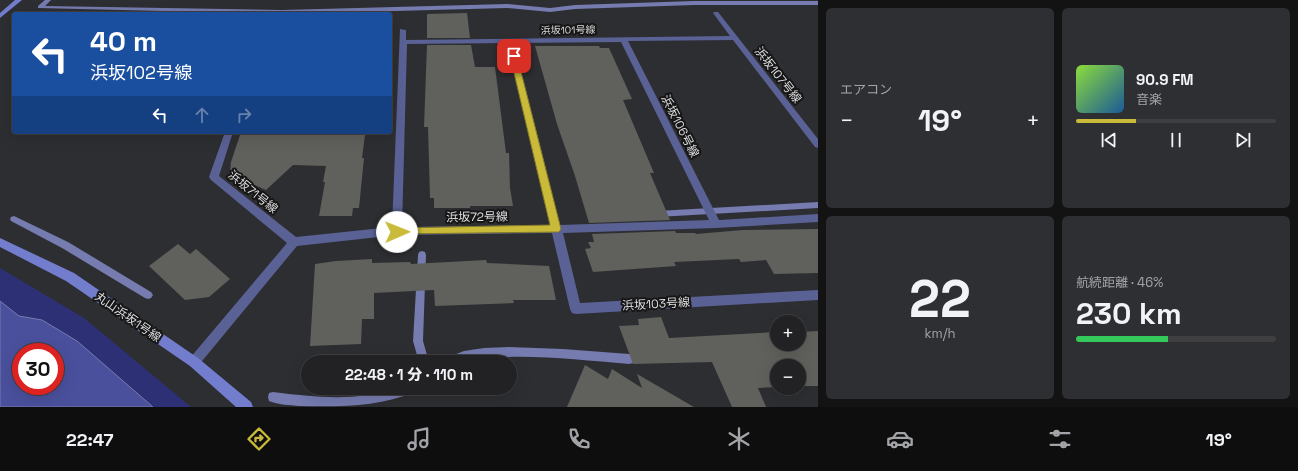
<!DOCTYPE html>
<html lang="ja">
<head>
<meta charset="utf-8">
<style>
  body { margin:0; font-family:"Space Grotesk","Noto Sans JP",sans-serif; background:#2e2f32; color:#f1f3f6; height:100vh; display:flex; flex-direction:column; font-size:15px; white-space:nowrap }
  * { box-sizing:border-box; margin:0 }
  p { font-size:13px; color:#a2a4a7 }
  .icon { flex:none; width:22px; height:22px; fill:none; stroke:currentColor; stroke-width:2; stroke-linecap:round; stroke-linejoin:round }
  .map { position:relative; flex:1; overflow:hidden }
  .details { display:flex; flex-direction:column; gap:8px; padding:8px; background:#131314; width:480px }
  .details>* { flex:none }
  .top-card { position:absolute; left:12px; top:12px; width:380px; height:122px; border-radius:4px; box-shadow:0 4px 16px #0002,0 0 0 1px #3f3f42; background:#1a4fa0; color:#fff; overflow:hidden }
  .tools { position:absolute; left:770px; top:315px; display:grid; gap:8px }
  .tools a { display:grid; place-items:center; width:36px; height:36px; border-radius:50%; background:#222225; box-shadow:0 4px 16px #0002,0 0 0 1px #3f3f42; font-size:20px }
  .speed { position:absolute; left:12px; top:343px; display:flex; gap:8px; font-size:20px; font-weight:700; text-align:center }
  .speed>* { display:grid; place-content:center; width:52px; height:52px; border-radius:50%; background:#222225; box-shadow:0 4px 16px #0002,0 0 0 1px #3f3f42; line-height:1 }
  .speed .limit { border:6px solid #d22; background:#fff; color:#111 }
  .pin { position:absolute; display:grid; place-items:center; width:34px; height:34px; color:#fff; margin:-17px; border-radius:8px; box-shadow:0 2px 6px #0006 }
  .me { position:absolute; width:44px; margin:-22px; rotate:89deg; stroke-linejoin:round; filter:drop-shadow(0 0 3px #0008) }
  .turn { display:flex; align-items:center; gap:14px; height:84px; padding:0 12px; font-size:18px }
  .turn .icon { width:52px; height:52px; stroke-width:2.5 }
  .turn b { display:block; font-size:28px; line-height:34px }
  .lanes { display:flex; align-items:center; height:38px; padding:0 12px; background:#0003; justify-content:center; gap:20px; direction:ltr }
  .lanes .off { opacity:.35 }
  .big { font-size:30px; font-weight:800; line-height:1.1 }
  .details .tile { flex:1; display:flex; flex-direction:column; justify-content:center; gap:6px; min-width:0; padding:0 14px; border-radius:6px; background:#2e2f32 }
  .details .dial { align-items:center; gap:0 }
  .dial b { font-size:52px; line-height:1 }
  .song { display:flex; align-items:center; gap:12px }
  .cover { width:48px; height:48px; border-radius:6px; background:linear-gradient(135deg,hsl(90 70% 55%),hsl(210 70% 35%)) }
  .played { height:4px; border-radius:2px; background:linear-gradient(90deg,#caba3a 30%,#3f3f42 30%) }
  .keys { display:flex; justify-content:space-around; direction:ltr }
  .heat { display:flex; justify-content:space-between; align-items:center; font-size:22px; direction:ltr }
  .charge { height:6px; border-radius:3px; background:linear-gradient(90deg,#34c759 46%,#3f3f42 0) }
  .details .tiles { flex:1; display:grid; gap:8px; grid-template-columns:repeat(2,1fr) }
  .trip { position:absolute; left:301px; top:355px; width:216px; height:40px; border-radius:20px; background:#222225; box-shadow:0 4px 16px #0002,0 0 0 1px #3f3f42; font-weight:800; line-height:40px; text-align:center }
  .tabs { display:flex; height:64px; justify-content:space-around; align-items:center; background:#0e0e0f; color:#a2a4a7 }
  .tabs .icon { width:28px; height:28px }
  .tabs .current { color:#caba3a }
  .tabs b { font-size:18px; color:#f1f3f6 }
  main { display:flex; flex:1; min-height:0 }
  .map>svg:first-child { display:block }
  .green { fill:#2e3075; fill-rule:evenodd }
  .water { fill:#4a509c; stroke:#767bb0; fill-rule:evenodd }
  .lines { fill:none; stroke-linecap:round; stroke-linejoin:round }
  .stream { fill:#767bb0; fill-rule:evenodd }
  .building { fill:#60605c }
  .street { fill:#5a6195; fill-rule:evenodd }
  .secondary { fill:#737dce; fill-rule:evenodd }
  .route { fill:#caba3a; stroke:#837926 }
  .labels { text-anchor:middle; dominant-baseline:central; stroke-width:4; stroke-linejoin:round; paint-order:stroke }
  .far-street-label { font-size:10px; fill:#dedee0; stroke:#161617 }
  .street-label { font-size:12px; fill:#dedee0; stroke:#161617 }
</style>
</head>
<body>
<main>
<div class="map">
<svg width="818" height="407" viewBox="0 0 818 407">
  <rect width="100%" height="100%" fill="#2d2e31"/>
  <!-- green -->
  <path class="green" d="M 0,268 L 84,318 L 191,407 L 0,407 ZM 21,352 L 55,352 L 55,386 L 21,386 Z"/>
  <!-- water -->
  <path class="water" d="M 0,301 L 19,316 L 42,320 L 77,341 L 153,407 L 0,407 ZM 21,352 L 55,352 L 55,386 L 21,386 Z"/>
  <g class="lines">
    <!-- stream -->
    <path class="stream" d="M 45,0 L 51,0 L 45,6 L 282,10 L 507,4 L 550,8 L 575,5 L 694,1 L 818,1 L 818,5 L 694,5 L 575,9 L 550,12 L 507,8 L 282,14 L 38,8 L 38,6 Z
      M 818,202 L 818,208 L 657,217 L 654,216 L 653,214 L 654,212 L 657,211 Z
      M 14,216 L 68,242 L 151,292 L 153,295 L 151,298 L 148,299 L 145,298 L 62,248 L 11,221 L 10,219 L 11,217 Z
      M 422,251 L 425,252 L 426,255 L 423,341 L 429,362 L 419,362 L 413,341 L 418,255 L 419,252 Z
      M 509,347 L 563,349 L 629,354 L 633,355 L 634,359 L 633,363 L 629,364 C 589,361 549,356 509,357 C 487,357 466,362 445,362 L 446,358 L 464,351 L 484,348 Z
      M 397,388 L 416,388 L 415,392 C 378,407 339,407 300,406 C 290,405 278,405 269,401 L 268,397 L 269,393 L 273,392 C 314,397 357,402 397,388 Z"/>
  </g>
  <!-- building -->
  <path class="building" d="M 467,13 L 470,38 L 427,38 L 427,14 Z
    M 427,45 L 471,45 L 475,67 L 495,67 L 506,153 L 509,153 L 510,188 L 513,206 L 470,206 L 470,208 L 434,208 L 434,198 L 430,198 L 428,127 L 424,127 Z
    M 535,46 L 599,46 L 600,48 L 609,48 L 632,99 L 623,100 L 654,173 L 650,173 L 670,220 L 589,223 L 575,176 L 557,124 Z
    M 241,132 L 361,132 L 361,135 L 365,135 L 362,158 L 364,158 L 359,208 L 353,208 L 352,216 L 319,216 L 325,182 L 323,182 L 326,166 L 293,165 L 266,190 L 230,174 L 231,162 Z
    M 818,229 L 818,273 L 774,274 L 766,260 L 741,262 L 739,259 L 674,262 L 676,266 L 593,272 L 585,249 L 591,248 L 588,242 L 594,242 L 592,234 L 675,231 L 676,233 L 695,233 L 696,234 L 743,230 Z
    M 178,244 L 190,254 L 196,249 L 230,279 L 209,297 L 185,300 L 149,266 Z
    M 372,259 L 372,263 L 410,262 L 411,264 L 486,260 L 487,263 L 549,266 L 556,300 L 513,300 L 514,303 L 435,306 L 434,290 L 374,293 L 374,319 L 362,319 L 361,344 L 310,346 L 315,264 L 336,261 Z
    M 661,317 L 669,338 L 777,332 L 777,344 L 799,344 L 799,332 L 818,331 L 818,386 L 799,386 L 799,366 L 777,366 L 777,387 L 758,388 L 766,407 L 732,407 L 712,362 L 633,364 L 619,326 L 639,325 L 638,319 Z
    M 585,365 L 608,379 L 612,369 L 642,388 L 637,374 L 694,407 L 567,407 Z"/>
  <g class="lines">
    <!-- street -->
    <path class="street" d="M 714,12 L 718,12 L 818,139 L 818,148 L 815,147 L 733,40 L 628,41 L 719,220 L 818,214 L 818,222 L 716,228 L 563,233 L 580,303 L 818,290 L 818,300 L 576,314 L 572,313 L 570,309 L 552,233 L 397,235 L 297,246 L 198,366 L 194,368 L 190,366 L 188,362 L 190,358 L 287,243 L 211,180 L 209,177 L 225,132 L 233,132 L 219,176 L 296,237 L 392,227 L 400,29 L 406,30 L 406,40 L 730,36 L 713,13 ZM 621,42 L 709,220 L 560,225 L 514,43 ZM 507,43 L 550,225 L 402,227 L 407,44 Z"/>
    <!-- secondary -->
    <path class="secondary" d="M 15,0 L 22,0 L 0,18 L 0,13 Z
      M 0,238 L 74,273 L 198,358 L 251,402 L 253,407 L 236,407 L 190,366 L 66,281 L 0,247 Z"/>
  </g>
  <!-- route -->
  <path class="route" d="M 511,54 L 517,56 L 561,229 L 559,232 L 394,234 L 392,232 L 394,229 L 397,228 L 550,225 L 510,56 Z"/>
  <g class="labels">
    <!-- far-street labels -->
    <g class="far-street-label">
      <text transform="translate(568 30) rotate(-1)">浜坂101号線</text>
    </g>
    <!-- street labels -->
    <g class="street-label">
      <text transform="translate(778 75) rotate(52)">浜坂107号線</text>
      <text transform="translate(680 126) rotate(63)">浜坂106号線</text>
      <text transform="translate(253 192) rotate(39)">浜坂71号線</text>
      <text transform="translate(477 217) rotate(-1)">浜坂72号線</text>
      <text transform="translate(656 304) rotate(-3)">浜坂103号線</text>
      <text transform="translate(128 317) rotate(35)">丸山浜坂1号線</text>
    </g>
  </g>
</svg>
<div class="tools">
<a>+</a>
<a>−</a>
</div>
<div class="speed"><div class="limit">30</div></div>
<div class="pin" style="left:514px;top:56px;background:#d93025"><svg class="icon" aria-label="arrive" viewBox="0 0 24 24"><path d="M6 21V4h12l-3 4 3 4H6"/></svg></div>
<svg class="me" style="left:397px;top:232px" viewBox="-20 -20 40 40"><circle r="19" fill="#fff"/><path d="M0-13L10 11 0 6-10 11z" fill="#caba3a"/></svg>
<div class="trip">22:48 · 1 分 · 110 m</div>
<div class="top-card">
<div class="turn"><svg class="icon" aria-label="left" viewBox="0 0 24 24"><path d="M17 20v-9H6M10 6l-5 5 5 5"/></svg><div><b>40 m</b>浜坂102号線</div></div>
<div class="lanes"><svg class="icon" aria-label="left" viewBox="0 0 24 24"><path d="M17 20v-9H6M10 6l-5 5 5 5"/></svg><svg class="icon off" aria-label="ahead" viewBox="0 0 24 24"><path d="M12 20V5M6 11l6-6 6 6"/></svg><svg class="icon off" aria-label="right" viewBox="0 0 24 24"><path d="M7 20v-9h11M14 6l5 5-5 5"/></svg></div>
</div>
</div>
<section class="details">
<div class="tiles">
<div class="tile"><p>エアコン</p>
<div class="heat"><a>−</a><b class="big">19°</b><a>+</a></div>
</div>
<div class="tile">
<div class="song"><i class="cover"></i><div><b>90.9 FM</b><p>音楽</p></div></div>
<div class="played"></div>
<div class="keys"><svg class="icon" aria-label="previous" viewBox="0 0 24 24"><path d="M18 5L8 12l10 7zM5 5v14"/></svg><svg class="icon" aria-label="pause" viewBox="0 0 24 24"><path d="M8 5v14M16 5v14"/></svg><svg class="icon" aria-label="next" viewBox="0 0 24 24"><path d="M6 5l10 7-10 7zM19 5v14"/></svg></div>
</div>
<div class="tile dial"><b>22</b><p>km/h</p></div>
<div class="tile"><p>航続距離 · 46%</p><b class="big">230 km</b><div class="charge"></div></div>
</div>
</section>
</main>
<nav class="tabs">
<b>22:47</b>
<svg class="icon current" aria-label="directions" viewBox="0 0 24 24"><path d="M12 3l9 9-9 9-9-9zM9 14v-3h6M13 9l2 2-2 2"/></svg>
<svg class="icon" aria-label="music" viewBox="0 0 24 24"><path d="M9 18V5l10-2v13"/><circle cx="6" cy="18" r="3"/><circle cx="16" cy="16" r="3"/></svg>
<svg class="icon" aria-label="phone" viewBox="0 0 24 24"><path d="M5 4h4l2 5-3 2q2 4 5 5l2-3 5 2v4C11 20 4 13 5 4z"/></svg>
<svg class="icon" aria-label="climate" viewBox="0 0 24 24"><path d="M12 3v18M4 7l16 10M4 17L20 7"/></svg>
<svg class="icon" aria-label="car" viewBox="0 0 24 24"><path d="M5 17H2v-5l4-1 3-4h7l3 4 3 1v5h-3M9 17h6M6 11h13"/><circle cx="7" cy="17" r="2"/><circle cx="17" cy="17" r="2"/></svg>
<svg class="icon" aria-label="filters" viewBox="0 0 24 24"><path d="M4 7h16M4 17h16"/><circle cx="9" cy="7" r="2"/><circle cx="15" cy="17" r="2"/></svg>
<b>19°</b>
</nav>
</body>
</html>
